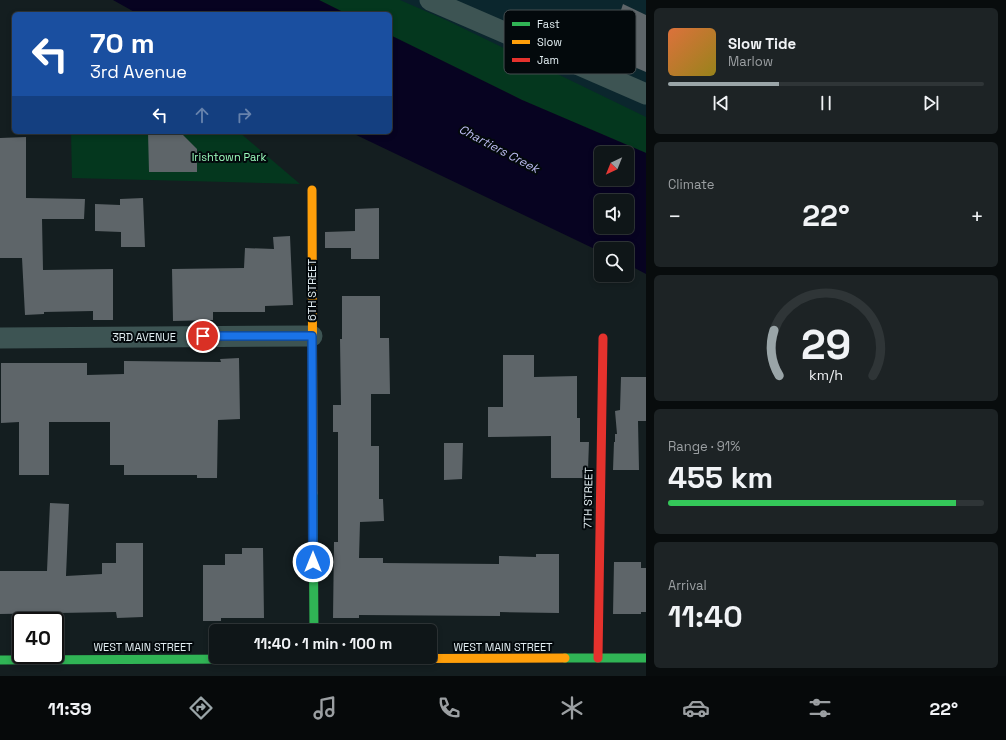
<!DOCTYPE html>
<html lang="en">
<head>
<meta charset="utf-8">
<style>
  body { margin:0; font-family:"Space Grotesk",sans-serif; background:#1d2325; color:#f1f3f6; height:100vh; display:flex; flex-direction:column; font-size:15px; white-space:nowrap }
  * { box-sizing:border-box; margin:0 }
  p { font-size:13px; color:#9b9fa2 }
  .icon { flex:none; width:22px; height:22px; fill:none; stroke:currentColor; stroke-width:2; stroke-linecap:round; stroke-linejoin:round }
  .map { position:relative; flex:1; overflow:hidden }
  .side { display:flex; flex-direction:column; gap:8px; padding:8px; background:#080c0d; width:360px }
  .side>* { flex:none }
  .guide { position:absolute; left:12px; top:12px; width:380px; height:122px; border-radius:6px; box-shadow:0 2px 6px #0003,0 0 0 1px #2f3537; background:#1a4fa0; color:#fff; overflow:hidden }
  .needle { width:26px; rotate:223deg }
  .tools { position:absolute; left:594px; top:146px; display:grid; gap:8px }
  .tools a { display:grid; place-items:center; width:40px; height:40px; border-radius:6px; background:#0f1618; box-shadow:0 2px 6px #0003,0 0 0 1px #2f3537; font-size:20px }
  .speed { position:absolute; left:12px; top:612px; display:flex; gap:8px; font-size:20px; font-weight:700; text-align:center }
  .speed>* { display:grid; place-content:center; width:52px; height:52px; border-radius:50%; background:#0f1618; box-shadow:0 2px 6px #0003,0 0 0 1px #2f3537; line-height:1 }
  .speed .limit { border:2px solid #111; border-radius:6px; background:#fff; color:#111 }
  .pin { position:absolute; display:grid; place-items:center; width:34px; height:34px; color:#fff; margin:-17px; border:2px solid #fff; border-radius:50%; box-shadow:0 1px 4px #0007 }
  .me { position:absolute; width:44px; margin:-22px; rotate:0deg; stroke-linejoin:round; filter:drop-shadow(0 0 3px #0008) }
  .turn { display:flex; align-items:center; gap:14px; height:84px; padding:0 12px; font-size:18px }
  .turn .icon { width:52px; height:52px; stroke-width:2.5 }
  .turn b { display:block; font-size:28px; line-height:34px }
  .lanes { display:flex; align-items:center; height:38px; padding:0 12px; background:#0003; justify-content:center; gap:20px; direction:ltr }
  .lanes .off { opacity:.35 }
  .big { font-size:30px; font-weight:700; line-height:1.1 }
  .side .widget { flex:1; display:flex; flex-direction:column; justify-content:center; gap:6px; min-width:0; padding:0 14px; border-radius:6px; background:#1d2325 }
  .side .dial { align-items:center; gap:0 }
  .dial svg { height:104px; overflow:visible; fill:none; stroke:#2f3537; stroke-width:7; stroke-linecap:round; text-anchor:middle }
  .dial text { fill:#f1f3f6; stroke:none }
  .song { display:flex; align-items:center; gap:12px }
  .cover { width:48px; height:48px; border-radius:6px; background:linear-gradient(135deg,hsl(20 70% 55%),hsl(50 70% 35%)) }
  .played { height:4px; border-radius:2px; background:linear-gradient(90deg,#9aa5a8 35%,#2f3537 35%) }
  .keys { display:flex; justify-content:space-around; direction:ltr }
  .heat { display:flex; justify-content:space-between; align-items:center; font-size:22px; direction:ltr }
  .charge { height:6px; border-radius:3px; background:linear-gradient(90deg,#34c759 91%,#2f3537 0) }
  .trip { position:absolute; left:209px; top:624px; width:228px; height:40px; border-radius:6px; background:#0f1618; box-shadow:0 2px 6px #0003,0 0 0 1px #2f3537; font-weight:700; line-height:40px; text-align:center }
  .tabs { display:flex; height:64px; justify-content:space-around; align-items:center; background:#06090a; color:#9b9fa2 }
  .tabs .icon { width:28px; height:28px }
  .tabs .selected { color:#9aa5a8 }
  .tabs b { font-size:18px; color:#f1f3f6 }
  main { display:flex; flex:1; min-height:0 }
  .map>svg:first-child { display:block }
  .built { fill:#0b262d }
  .green { fill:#04371e }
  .water { fill:#070321; fill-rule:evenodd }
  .building { fill:#5e6569 }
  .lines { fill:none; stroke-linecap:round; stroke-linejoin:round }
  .street { stroke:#3d5453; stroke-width:21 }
  .fast { stroke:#30b455; stroke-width:9 }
  .slow { stroke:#ff9f0a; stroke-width:9 }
  .jam { stroke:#e5322d; stroke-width:9 }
  .route-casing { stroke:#114b97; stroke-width:10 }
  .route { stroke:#1a73e8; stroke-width:7 }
  .labels { text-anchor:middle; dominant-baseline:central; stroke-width:4; stroke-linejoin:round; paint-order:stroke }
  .park-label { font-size:11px; fill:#9cfcbd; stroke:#03090c }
  .street-label { font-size:11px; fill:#e2eef2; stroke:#03090c }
  .water-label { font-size:12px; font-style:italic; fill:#bebdf4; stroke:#03090c }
  .key { fill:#03090c; stroke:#464e51; stroke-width:1 }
  .key-label { font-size:11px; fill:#e2eef2 }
</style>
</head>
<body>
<main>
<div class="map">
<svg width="646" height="676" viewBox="0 0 646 676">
  <rect width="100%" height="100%" fill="#141e20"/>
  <!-- built -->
  <path class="built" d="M 392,0 L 646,0 L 646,120 Z"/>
  <!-- green -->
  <path class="green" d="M 319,0 L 400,0 L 446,20 L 646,117 L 646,153 L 522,100 L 390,35 L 390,14 L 347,14 Z
    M 71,132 L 239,132 L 300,184 L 72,178 Z"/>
  <!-- water -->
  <path class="water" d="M 113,0 L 319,0 L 347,14 L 138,14 Z
    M 390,35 L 522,100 L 646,153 L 646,274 L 627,264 L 627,249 L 601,249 L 601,252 L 350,132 L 390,132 ZM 601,153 L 627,153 L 627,179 L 601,179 ZM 601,201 L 627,201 L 627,227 L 601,227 Z"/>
  <!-- building -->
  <path class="building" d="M 623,4 L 646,15 L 646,72 L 606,55 Z
    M 148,132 L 180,132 L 197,149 L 197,172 L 149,172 Z
    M 26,137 L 26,198 L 85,199 L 84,219 L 42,219 L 43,270 L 113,269 L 113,320 L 93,320 L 93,311 L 44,312 L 44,314 L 25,315 L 22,258 L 0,258 L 0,138 Z
    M 143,198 L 145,247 L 121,247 L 121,232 L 95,231 L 95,204 L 120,205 L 120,199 Z
    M 379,208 L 379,259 L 351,259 L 351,248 L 325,248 L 325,232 L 355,231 L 355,209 Z
    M 290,236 L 293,305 L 265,306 L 265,312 L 213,312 L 213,320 L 173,321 L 172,269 L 244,268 L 245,248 L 274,249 L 273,237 Z
    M 342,296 L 380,296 L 380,338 L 389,338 L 390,394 L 371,394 L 371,446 L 379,446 L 379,499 L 383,499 L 384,521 L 360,522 L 359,558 L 383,558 L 383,563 L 499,564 L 499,556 L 536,557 L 536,554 L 559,554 L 559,613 L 500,612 L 500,616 L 359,615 L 359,618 L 333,618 L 334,542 L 338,542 L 338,432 L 333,432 L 333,405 L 341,405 L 340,339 L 342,339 Z
    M 503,355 L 534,355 L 534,377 L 577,376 L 577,418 L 580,418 L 580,442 L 589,442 L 588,470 L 582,470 L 583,478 L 551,478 L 551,436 L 488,437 L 488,407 L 503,407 Z
    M 239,358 L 240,419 L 218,420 L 217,478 L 197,478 L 197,475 L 124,475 L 124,465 L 110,465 L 110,422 L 49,422 L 49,475 L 19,475 L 19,422 L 1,423 L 1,363 L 87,363 L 87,375 L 124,374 L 124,361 L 221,362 L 220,359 Z
    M 621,377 L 646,377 L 646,421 L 638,421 L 639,470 L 613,470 L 614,442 L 615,442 L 615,434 L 617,434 L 615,411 L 620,410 Z
    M 444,443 L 463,443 L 462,479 L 444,480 Z
    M 50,503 L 69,504 L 66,576 L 102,574 L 102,563 L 116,563 L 116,543 L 143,543 L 143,617 L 117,618 L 116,612 L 0,614 L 0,571 L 47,571 Z
    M 242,548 L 263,548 L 264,618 L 221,618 L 221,621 L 203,621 L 203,565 L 225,565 L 225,554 L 242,554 Z
    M 614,562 L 641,562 L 641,568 L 646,568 L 646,612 L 641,612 L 641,614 L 613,614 Z"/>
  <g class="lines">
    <!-- street -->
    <path class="street" d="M 430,0 L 646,94
      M 0,338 L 312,336"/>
    <!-- fast -->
    <path class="fast" d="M 313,493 L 314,631
      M 565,658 L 646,658
      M 0,660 L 249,659"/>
    <!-- slow -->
    <path class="slow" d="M 312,190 L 313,493
      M 249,659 L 565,658"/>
    <!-- jam -->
    <path class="jam" d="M 598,658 L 603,338"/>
  </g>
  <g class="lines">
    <defs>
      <path id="route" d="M 203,336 L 312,336 L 313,562"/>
    </defs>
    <!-- route casing -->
    <use href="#route" class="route-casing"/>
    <!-- route -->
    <use href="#route" class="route"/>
  </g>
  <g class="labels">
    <!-- park labels -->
    <g class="park-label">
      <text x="229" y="157">Irishtown Park</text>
    </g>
    <!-- street labels -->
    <g class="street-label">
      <text transform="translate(312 290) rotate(-90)">6TH STREET</text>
      <text x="144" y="337">3RD AVENUE</text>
      <text transform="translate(588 498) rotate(-89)">7TH STREET</text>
      <text x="143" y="647">WEST MAIN STREET</text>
      <text x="503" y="647">WEST MAIN STREET</text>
    </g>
    <!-- water labels -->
    <g class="water-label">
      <text transform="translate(499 149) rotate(28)">Chartiers Creek</text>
    </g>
  </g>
  <!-- legend -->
  <rect x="504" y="10" width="132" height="64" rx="6" class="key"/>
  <rect x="512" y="22" width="18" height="4" fill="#30b455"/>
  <rect x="512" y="40" width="18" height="4" fill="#ff9f0a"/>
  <rect x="512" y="58" width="18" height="4" fill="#e5322d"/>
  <g class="key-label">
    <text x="537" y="28">Fast</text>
    <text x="537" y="46">Slow</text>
    <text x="537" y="64">Jam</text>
  </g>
</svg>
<div class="tools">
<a><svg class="needle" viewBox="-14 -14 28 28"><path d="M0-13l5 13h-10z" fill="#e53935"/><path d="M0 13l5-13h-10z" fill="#9b9fa2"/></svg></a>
<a><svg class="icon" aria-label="sound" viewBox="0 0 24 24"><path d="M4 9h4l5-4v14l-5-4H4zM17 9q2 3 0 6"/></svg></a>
<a><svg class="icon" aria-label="search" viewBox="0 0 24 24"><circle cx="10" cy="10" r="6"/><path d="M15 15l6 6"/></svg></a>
</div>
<div class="speed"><div class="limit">40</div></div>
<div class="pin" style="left:203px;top:336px;background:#d93025"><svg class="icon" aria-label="arrive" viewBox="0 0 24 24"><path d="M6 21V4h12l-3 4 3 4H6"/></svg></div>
<svg class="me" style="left:313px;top:562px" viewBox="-20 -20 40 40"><circle r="17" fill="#1a73e8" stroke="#fff" stroke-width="3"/><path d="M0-11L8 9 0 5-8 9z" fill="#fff"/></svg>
<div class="trip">11:40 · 1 min · 100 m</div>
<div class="guide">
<div class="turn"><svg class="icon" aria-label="left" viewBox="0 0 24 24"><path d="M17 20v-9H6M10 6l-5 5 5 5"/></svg><div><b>70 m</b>3rd Avenue</div></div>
<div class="lanes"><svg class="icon" aria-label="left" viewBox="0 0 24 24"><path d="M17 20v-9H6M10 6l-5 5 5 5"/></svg><svg class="icon off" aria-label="ahead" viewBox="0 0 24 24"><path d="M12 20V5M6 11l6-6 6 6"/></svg><svg class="icon off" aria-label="right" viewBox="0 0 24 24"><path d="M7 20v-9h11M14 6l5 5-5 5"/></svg></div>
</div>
</div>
<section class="side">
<div class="widget">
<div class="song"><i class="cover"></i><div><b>Slow Tide</b><p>Marlow</p></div></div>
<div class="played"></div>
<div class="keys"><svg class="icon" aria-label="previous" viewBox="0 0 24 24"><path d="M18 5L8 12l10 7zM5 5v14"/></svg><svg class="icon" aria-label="pause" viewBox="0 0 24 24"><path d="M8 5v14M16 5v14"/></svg><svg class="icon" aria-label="next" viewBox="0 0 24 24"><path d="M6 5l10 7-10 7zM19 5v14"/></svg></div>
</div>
<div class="widget"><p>Climate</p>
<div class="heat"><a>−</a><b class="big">22°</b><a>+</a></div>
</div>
<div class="widget dial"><svg viewBox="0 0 100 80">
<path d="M14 69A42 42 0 1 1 86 69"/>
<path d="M14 69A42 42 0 0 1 10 34" stroke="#9aa5a8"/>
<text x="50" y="56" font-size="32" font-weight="700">29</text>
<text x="50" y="72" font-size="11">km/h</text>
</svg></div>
<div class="widget"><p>Range · 91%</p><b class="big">455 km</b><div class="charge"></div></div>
<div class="widget"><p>Arrival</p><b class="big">11:40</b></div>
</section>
</main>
<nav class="tabs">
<b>11:39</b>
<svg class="icon selected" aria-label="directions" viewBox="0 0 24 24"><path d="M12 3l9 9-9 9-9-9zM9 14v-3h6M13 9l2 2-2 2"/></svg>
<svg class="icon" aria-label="music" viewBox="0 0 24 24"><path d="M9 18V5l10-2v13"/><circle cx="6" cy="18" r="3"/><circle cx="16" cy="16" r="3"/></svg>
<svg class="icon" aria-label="phone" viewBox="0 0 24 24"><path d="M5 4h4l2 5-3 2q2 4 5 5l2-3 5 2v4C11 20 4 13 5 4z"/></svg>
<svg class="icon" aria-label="climate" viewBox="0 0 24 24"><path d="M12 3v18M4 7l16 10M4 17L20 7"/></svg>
<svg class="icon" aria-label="car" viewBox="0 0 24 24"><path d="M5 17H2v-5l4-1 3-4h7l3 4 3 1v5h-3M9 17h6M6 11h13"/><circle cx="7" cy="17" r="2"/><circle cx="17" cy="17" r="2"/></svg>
<svg class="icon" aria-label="filters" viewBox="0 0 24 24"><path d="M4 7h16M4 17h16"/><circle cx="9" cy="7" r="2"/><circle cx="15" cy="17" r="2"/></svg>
<b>22°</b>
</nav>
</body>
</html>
